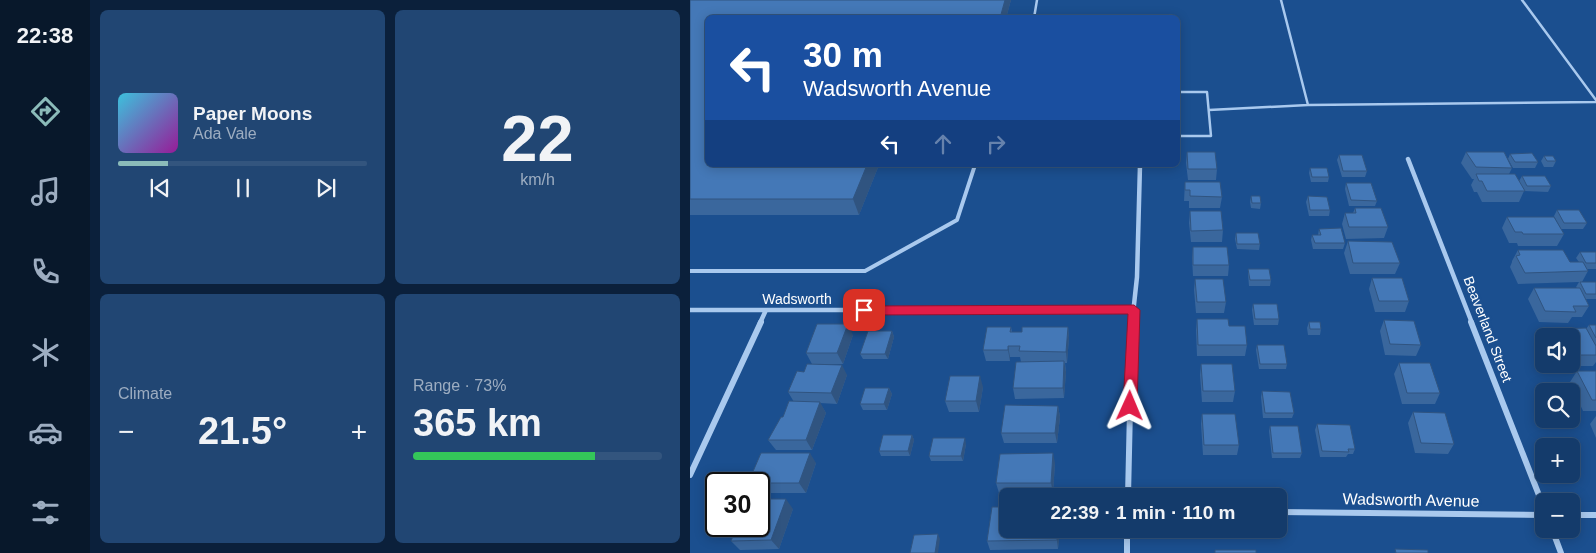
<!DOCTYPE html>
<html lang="en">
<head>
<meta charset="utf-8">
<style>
  body { margin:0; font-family:Arial,sans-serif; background:#214673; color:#f1f3f6; height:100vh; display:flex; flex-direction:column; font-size:19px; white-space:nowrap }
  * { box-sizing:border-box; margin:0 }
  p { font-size:16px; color:#9dadc1 }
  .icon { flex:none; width:28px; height:28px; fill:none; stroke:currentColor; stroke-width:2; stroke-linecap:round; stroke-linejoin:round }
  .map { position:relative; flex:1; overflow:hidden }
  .drawer { display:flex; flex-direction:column; gap:10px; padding:10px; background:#0b203b; width:600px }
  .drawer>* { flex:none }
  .banner { position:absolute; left:15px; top:15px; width:475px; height:152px; border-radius:8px; box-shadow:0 2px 12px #0003,0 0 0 1px #33557e; background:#1a4fa0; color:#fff; overflow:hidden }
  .buttons { position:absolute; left:845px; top:328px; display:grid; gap:10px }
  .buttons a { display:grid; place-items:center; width:45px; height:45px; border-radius:8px; background:#143b6b; box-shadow:0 2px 12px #0003,0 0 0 1px #33557e; font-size:25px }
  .speed { position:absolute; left:15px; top:472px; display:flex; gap:10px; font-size:25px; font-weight:700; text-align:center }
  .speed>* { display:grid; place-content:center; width:65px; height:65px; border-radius:50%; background:#143b6b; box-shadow:0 2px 12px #0003,0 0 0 1px #33557e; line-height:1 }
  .speed .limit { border:2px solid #111; border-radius:8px; background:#fff; color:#111 }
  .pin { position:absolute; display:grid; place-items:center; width:42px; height:42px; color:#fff; margin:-21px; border-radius:10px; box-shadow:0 2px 8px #0006 }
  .me { position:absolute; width:55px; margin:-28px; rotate:1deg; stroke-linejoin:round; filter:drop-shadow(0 0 4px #0008) }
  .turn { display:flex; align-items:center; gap:18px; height:105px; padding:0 15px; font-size:22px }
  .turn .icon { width:65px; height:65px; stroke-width:2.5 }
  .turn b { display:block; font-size:35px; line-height:42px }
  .lanes { display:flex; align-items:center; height:48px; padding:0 15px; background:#0003; justify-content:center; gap:25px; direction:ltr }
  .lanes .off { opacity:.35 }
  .big { font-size:38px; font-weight:600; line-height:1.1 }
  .drawer .tile { flex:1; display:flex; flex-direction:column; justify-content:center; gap:8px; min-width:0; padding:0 18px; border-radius:8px; background:#214673 }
  .drawer .dial { align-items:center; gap:0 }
  .dial b { font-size:65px; line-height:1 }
  .song { display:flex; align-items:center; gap:15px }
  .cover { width:60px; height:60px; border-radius:8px; background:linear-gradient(135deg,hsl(190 70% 55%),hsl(300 70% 35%)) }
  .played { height:5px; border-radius:2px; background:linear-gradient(90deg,#8bbbb9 20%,#33557e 20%) }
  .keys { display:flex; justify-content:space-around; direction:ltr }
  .heat { display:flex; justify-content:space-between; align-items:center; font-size:28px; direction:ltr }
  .charge { height:8px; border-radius:4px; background:linear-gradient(90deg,#34c759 73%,#33557e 0) }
  .drawer .tiles { flex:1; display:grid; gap:10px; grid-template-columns:repeat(2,1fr) }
  .trip { position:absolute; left:309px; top:488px; width:288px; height:50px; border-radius:8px; background:#143b6b; box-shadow:0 2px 12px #0003,0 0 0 1px #33557e; font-weight:600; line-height:50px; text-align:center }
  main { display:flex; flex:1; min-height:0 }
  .menu { display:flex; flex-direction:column; width:90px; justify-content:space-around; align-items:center; background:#08182b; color:#9dadc1 }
  .menu .icon { width:35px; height:35px }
  .menu .on { color:#8bbbb9 }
  .menu b { font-size:22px; color:#f1f3f6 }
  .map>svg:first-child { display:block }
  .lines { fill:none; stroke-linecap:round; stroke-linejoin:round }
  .service-far1 { stroke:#a9c9ee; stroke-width:2.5 }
  .service { stroke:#a9c9ee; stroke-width:4 }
  .minor-far1 { stroke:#a9c9ee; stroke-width:4.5 }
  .minor { stroke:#a9c9ee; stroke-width:6 }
  .wall { fill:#3a679d }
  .shaded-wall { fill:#305480 }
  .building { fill:#4478b7; stroke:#305480 }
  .route { fill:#e11d48; stroke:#92132f }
  .labels { text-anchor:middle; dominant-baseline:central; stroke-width:5; stroke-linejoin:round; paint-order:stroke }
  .street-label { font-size:14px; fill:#fff; stroke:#1b4f8f }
  .near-street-label { font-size:16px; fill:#fff; stroke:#1b4f8f }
</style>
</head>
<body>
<main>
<nav class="menu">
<b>22:38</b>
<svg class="icon on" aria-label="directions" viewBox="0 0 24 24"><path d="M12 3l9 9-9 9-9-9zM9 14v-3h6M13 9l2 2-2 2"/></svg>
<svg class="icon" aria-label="music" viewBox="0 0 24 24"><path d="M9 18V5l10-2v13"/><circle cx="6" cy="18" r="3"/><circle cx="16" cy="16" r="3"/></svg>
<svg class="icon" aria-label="phone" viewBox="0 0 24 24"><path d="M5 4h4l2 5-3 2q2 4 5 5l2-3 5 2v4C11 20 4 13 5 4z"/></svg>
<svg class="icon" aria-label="climate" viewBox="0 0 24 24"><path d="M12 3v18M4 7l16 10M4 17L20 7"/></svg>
<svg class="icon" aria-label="car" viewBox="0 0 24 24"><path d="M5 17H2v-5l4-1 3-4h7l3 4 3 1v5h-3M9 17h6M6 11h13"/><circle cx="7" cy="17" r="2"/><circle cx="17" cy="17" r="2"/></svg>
<svg class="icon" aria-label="filters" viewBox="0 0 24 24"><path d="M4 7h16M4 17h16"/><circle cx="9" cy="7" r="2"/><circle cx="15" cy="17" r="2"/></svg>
</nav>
<section class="drawer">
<div class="tiles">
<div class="tile">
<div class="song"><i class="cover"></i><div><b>Paper Moons</b><p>Ada Vale</p></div></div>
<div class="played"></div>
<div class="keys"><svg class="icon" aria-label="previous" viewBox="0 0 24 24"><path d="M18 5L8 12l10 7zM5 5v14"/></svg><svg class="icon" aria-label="pause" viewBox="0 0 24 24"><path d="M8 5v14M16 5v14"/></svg><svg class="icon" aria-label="next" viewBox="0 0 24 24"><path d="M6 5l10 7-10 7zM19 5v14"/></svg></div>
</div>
<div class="tile dial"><b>22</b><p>km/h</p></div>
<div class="tile"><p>Climate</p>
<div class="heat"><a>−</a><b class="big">21.5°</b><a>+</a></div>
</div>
<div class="tile"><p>Range · 73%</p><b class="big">365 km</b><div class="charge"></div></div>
</div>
</section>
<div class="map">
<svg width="906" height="553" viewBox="0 0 906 553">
  <rect width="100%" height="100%" fill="#1b4f8f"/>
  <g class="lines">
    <!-- service-far1 -->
    <path class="service-far1" d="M 591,0 L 618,105 L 906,102
      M 832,0 L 906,100
      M 344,18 L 347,0
      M 488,92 L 517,92 L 521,136 L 488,136
      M 519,110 L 618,105"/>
    <!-- service -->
    <path class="service" d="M 0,271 L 175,271 L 267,220 L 285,165"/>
    <!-- minor-far1 -->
    <path class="minor-far1" d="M 718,159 L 782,323
      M 0,310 L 444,310
      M 70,323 L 76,310
      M 442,323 L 447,277 L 450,165"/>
    <!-- minor -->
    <path class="minor" d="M 781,322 L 854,508
      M 0,475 L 71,322
      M 438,496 L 442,322
      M 588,512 L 854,515
      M 881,515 L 906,515
      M 437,529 L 437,553
      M 862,529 L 871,553"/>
  </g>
  <!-- wall -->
  <path class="wall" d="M 0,0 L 321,0 L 316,18 L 18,18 L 189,165 L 169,215 L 0,215 Z
    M 497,152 L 527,169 L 526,180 L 498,180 L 496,163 Z
    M 776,152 L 822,168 L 819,174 L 829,181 L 832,176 L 861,186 L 858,192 L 834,191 L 829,202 L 792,202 L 787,192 L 784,192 L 781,185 L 784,179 L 782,179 L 771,163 Z
    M 820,154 L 848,162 L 845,168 L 823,168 L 818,159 Z
    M 649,155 L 677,171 L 675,177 L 652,177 L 647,160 Z
    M 854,156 L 866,161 L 863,167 L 854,167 L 851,161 Z
    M 620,168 L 639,177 L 638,182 L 621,182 L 619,173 Z
    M 495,182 L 532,197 L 530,208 L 499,208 L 499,201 L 494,201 Z
    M 656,183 L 687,201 L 685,206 L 659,206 L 655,189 Z
    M 561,196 L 571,203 L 570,209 L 561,208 L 560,202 Z
    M 618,196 L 640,210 L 639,216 L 619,216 L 616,202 Z
    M 665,208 L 698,227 L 694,238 L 656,239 L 652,224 L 655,213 L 663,213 Z
    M 867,210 L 897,223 L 893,229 L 871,229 L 864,216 Z
    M 500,211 L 533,230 L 532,242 L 501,242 L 499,223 Z
    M 817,217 L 874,234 L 867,246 L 828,246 L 827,243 L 819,243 L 812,228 Z
    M 629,229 L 655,243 L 653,249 L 623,249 L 621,240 L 622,235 L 628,235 Z
    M 546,233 L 570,244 L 569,250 L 547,249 L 545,239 Z
    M 658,241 L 710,263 L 705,274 L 660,274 L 654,253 Z
    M 503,247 L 539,265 L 538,276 L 503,276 L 502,258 Z
    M 828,250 L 880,262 L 889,262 L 886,258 L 890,252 L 906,252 L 906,269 L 897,269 L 898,271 L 892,282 L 906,282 L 906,299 L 896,299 L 899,306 L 892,317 L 882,317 L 878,323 L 849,322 L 838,299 L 844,288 L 887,288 L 886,287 L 889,282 L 828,284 L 820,267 L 822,262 L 822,261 Z
    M 558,269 L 581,280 L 580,286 L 559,286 L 558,274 Z
    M 682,278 L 719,301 L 715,312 L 685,312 L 679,289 Z
    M 505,279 L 536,302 L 534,313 L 506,313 L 504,290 Z
    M 563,304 L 589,319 L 588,325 L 564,325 L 562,310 Z
    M 507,319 L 539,326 L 557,345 L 555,356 L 507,356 L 506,330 Z
    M 694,320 L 731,345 L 726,356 L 695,355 L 690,331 Z
    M 619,322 L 631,329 L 630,335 L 618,335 L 617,328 Z
    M 899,325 L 906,325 L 906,344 L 905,344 L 906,346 L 906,362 L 903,366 L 871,366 L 870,364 L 881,364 L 881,336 L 860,336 L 865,329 L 896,329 Z
    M 321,327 L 322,332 L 332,332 L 378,327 L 379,338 L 377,363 L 375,363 L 376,372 L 374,398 L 325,399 L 323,388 L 331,362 L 330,357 L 320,357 L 320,361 L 296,361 L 293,350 Z
    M 202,331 L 204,337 L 198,359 L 173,359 L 170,354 Z
    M 163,335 L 153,364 L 126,364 L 157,375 L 147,404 L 130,403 L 136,413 L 122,450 L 86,450 L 78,440 L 93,417 L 104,402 L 98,392 L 114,372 L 122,364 L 116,353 Z
    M 567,345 L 597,364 L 596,369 L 569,369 L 566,350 Z
    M 709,363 L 750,393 L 745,404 L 712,404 L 704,374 Z
    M 511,364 L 545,391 L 543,402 L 512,402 L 510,375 Z
    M 887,371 L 906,371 L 906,411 L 893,411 L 880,382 Z
    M 293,387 L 289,412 L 259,412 L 255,401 Z
    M 199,388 L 202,394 L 197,410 L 173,410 L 170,404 Z
    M 572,391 L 604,413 L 602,418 L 573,418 L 571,397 Z
    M 368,406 L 370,417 L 367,443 L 314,443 L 311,433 Z
    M 723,412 L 764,444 L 758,454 L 725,453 L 718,423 Z
    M 512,414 L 549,445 L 547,455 L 513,455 L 511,424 Z
    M 906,416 L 906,438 L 900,424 Z
    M 627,424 L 665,449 L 663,454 L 658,454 L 656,457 L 630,457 L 625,430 Z
    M 580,426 L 612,453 L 610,458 L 582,458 L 579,431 Z
    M 222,435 L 224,440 L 220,456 L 191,456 L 189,451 Z
    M 276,444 L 273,461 L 241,461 L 239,456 Z
    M 126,463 L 116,493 L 69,493 L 69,484 L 59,484 L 58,483 Z
    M 365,463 L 363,493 L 309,493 L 306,483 Z
    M 103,509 L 89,549 L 50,550 L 41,541 Z
    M 370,529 L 368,549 L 300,550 L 297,541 Z"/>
  <!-- shaded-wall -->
  <path class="shaded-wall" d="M 315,0 L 321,0 L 316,18 L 310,18 Z
    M 177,165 L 189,165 L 169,215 L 163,199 Z
    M 158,324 L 163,335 L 153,364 L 147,353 Z
    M 378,327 L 379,338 L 377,363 L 376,352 Z
    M 202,331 L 204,337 L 198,359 L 195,354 Z
    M 318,346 L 320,357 L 320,361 L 318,350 Z
    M 374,361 L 376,372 L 374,398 L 373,388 Z
    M 152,365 L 157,375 L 147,404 L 141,393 Z
    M 290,376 L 293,387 L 289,412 L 286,401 Z
    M 199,388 L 202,394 L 197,410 L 194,404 Z
    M 130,402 L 136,413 L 122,450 L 116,440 Z
    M 368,406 L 370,417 L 367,443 L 365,433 Z
    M 222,435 L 224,440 L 220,456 L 218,451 Z
    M 275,438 L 276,444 L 273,461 L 271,456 Z
    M 120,453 L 126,463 L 116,493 L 109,483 Z
    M 363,453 L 365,463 L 363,493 L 361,483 Z
    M 96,499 L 103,509 L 89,549 L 81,540 Z
    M 367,529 L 370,529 L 368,549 L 367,540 Z
    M 248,534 L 250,539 L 248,553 L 245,553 Z"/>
  <!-- building -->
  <path class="building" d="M 0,0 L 315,0 L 310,18 L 18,18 L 18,165 L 177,165 L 163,199 L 0,199 Z
    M 497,152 L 525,152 L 527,169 L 498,169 Z
    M 776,152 L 814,152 L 822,168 L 786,167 Z
    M 842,153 L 848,162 L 825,162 L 820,154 Z
    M 649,155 L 672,155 L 677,171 L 653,171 Z
    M 854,156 L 863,156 L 866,161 L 857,161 Z
    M 620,168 L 637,168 L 639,177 L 622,177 Z
    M 786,174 L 825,174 L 835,191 L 797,191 L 792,181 L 789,181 Z
    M 832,176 L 855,176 L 861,186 L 837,186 Z
    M 495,182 L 530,182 L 532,197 L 500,196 L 500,190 L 495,190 Z
    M 656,183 L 681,183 L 687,201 L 661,200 Z
    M 561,196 L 570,196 L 571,203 L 562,203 Z
    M 618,196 L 637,197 L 640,210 L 620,210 Z
    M 665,208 L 691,208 L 698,227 L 659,227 L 655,213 L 666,213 Z
    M 867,210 L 889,210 L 897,223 L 874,223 Z
    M 500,211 L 531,211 L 533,230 L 501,231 Z
    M 817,217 L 864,217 L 874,234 L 833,234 L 832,232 L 825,232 Z
    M 651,228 L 655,243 L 625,243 L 622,235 L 631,235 L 629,229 Z
    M 546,233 L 568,233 L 570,244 L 547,244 Z
    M 658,241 L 702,242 L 710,263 L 663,263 Z
    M 503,247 L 537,247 L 539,265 L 503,265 Z
    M 828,250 L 873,250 L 880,262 L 893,262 L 898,271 L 835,273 L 826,256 L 830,255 Z
    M 890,252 L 906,252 L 906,263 L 896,263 Z
    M 558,269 L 579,269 L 581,280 L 560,280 Z
    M 682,278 L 712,278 L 719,301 L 689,301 Z
    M 505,279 L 533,279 L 536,302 L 507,302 Z
    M 890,282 L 906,282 L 906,294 L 896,294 Z
    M 844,288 L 890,288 L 899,306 L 883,306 L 886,312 L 855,311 Z
    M 563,304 L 587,304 L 589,319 L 565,319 Z
    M 507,319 L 538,319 L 539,326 L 555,326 L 557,345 L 508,345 Z
    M 694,320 L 724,321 L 731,345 L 700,344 Z
    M 619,322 L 630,322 L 631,329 L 620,329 Z
    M 127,324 L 158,324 L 147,353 L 116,353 Z
    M 899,325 L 906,325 L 906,338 Z
    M 297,327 L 321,327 L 320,332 L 332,332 L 332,327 L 378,327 L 376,352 L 329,351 L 330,346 L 318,346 L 318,350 L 293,350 Z
    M 896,328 L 906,346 L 906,355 L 881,355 L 881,336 L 869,336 L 865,329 Z
    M 178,331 L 202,331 L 195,354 L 170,354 Z
    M 567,345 L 594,345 L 597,364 L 570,364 Z
    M 374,361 L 373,388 L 323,388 L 326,362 Z
    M 709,363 L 740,363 L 750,393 L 717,393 Z
    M 117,364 L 152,365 L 141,393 L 98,392 L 107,371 L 114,372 Z
    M 511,364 L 542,364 L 545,391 L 513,391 Z
    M 887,371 L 906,371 L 906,400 L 902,400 Z
    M 260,376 L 290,376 L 286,401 L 255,401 Z
    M 175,388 L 199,388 L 194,404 L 170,404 Z
    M 572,391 L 600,392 L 604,413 L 575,413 Z
    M 99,401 L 130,402 L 116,440 L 78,440 L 91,417 L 93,417 Z
    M 315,405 L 368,406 L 365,433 L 311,433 Z
    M 723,412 L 755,413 L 764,444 L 731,443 Z
    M 512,414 L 545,414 L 549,445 L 514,445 Z
    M 627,424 L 660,425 L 665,449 L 658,449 L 659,452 L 632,451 Z
    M 580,426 L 608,426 L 612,453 L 583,453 Z
    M 193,435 L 222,435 L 218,451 L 189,451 Z
    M 243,438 L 275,438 L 271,456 L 239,456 Z
    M 71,453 L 120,453 L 109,483 L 58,483 Z
    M 363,453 L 361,483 L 306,483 L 310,454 Z
    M 69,499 L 96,499 L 81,540 L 41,541 L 47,526 L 69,526 Z
    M 302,507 L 318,507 L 318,529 L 367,529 L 367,540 L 297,541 Z
    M 248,534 L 245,553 L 220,553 L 224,535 Z
    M 705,549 L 738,550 L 738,553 L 706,553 Z
    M 525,550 L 566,550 L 566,553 L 525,553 Z"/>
  <!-- route -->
  <path class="route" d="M 444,305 L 450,310 L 447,406 L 445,410 L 435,410 L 433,406 L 438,314 L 174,315 L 169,310 L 174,306 Z"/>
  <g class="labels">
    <!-- street labels -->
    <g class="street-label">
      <text x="107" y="299">Wadsworth</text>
      <text transform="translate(798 329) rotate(69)">Beaverland Street</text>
    </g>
    <!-- near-street labels -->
    <g class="near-street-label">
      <text transform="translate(721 500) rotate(1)">Wadsworth Avenue</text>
    </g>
  </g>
</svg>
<div class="buttons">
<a><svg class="icon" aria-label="sound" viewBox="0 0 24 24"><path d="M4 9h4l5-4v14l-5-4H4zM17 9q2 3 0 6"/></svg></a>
<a><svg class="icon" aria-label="search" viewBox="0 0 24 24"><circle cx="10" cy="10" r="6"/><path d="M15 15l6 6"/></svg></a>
<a>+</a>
<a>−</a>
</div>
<div class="speed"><div class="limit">30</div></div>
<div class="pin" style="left:174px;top:310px;background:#d93025"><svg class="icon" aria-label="arrive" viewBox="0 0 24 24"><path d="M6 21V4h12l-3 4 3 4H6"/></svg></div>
<svg class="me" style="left:440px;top:406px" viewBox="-20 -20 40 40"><path d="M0-17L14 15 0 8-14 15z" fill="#e11d48" stroke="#fff" stroke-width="4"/></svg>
<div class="trip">22:39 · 1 min · 110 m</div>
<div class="banner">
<div class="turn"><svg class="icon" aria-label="left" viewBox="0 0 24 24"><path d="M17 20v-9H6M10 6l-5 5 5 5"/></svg><div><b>30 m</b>Wadsworth Avenue</div></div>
<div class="lanes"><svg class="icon" aria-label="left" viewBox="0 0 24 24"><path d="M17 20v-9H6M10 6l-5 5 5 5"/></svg><svg class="icon off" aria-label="ahead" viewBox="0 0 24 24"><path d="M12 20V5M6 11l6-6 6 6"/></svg><svg class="icon off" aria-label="right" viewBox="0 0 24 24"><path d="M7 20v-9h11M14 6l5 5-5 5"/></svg></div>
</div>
</div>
</main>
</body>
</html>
